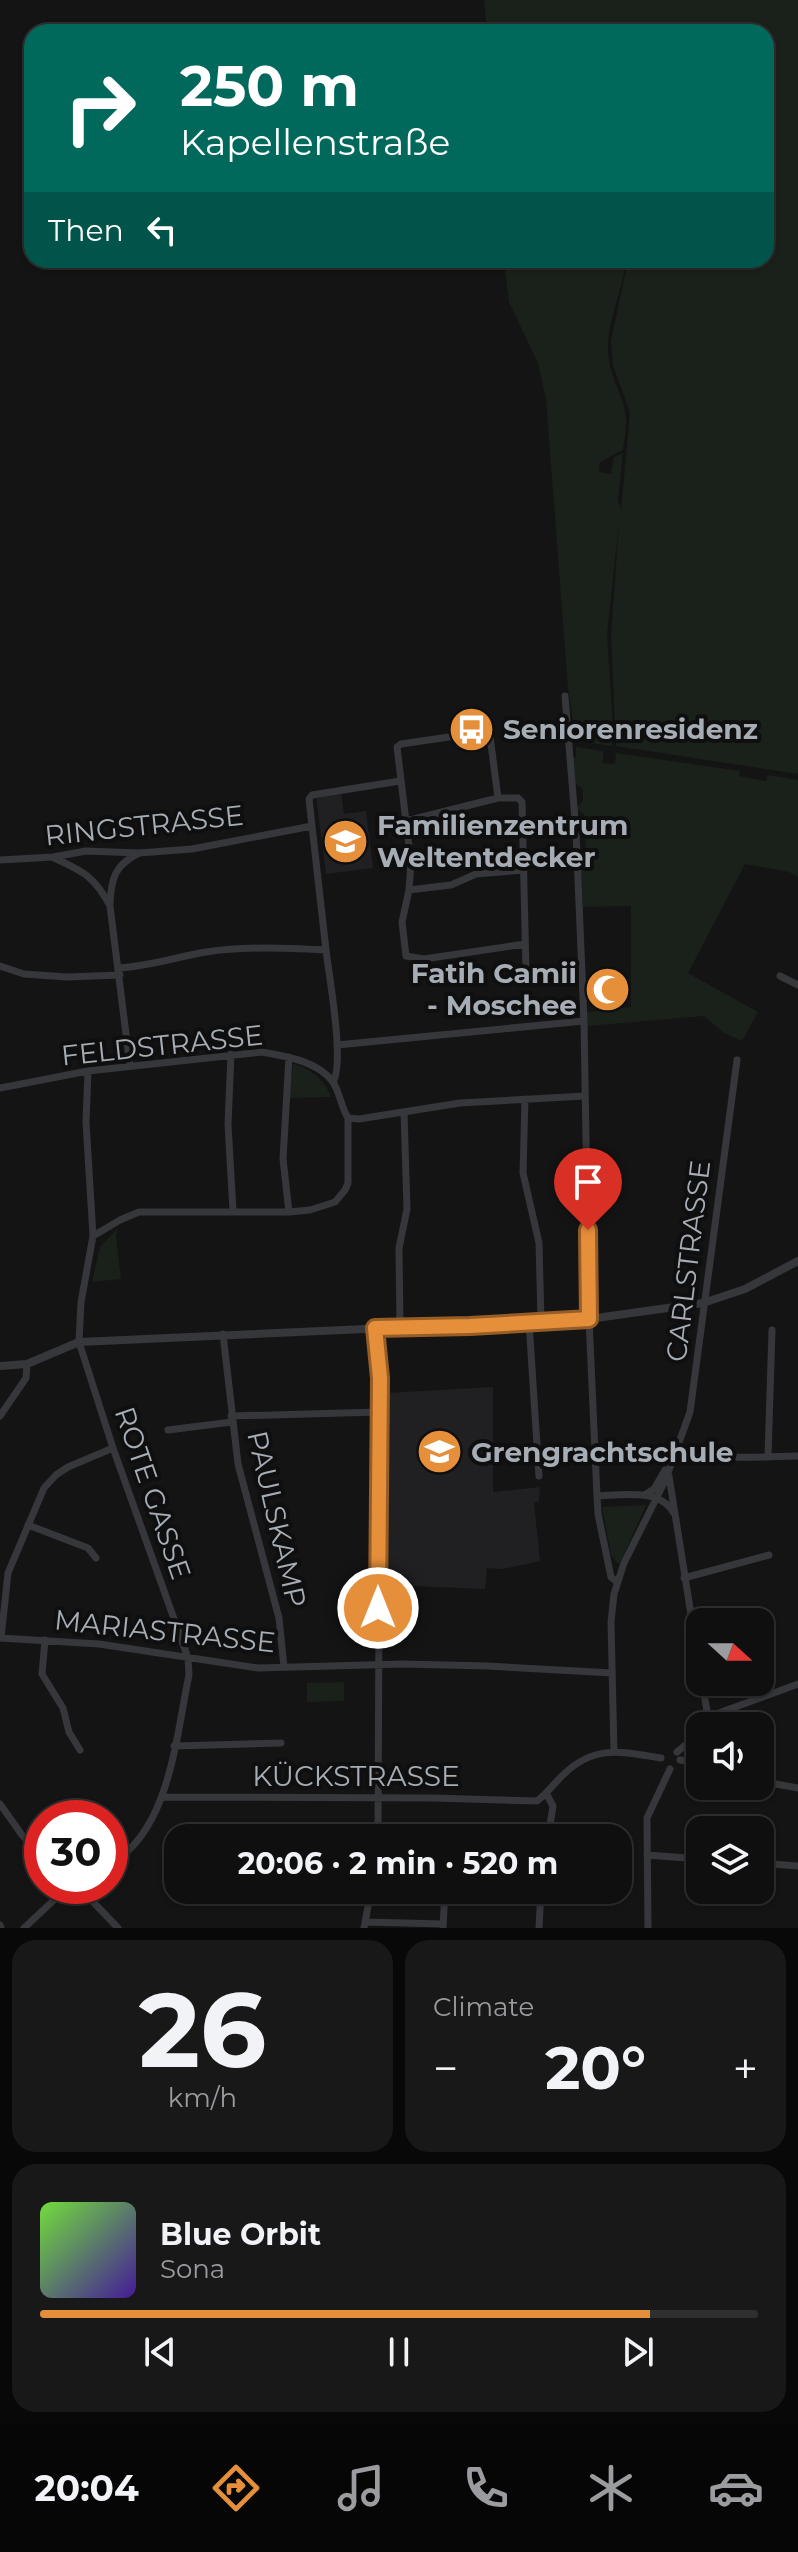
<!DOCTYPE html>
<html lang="en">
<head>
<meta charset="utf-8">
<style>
  body { margin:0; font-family:Montserrat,sans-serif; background:#181819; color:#f1f3f6; height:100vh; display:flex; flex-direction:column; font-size:30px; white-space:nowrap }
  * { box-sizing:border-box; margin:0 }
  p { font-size:26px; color:#9b9c9f }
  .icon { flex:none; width:44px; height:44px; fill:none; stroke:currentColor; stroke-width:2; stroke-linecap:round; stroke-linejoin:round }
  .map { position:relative; height:1928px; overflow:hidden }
  .sheet { display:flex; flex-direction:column; gap:12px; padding:12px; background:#080809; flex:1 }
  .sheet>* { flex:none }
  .guide { position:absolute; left:24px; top:24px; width:750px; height:244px; border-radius:24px; box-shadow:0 2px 6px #0004,0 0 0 2px #2f2f30; background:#00695c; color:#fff; overflow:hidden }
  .needle { width:52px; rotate:111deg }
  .fabs { position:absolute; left:686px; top:1608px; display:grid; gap:16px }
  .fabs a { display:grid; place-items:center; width:88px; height:88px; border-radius:16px; background:#0f0f10; box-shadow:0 2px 6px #0004,0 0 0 2px #2f2f30; font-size:40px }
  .speed { position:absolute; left:24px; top:1800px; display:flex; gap:16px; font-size:40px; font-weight:700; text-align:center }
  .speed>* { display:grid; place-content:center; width:104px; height:104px; border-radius:50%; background:#0f0f10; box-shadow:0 2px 6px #0004,0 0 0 2px #2f2f30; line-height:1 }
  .speed .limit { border:12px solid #d22; background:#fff; color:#111 }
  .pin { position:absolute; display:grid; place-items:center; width:68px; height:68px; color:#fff; margin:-82px -34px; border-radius:50% 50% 50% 0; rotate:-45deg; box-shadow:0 0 8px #0007 }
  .pin .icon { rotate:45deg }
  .me { position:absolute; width:88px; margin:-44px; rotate:0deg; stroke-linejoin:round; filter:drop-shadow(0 0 6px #0008) }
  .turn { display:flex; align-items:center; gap:28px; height:168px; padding:0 24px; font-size:36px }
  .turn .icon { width:104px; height:104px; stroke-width:2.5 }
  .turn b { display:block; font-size:56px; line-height:68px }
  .then { display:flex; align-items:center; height:76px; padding:0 24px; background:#0003; gap:16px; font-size:30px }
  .big { font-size:60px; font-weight:700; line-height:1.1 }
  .sheet .widget { flex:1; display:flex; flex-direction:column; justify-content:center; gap:12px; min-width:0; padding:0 28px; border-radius:24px; background:#181819 }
  .sheet .dial { align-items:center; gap:0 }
  .dial b { font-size:104px; line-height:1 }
  .song { display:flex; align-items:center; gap:24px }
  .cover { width:96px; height:96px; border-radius:12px; background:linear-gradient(135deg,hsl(100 70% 55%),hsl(260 70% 35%)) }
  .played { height:8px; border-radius:4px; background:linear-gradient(90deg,#e68f3a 85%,#2f2f30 85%) }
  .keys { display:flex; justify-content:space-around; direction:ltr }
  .heat { display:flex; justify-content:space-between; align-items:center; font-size:44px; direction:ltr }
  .sheet .tiles { flex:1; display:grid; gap:12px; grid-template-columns:1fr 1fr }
  .widget:last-child { grid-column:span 2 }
  .trip { position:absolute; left:164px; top:1824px; width:468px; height:80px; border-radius:24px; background:#0f0f10; box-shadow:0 2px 6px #0004,0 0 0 2px #2f2f30; font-weight:700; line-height:80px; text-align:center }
  .menu { display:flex; height:128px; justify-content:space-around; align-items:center; background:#060606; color:#9b9c9f }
  .menu .icon { width:56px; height:56px }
  .menu .on { color:#e68f3a }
  .menu b { font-size:36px; color:#f1f3f6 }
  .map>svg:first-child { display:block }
  .built { fill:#202022 }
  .green { fill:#1a201a }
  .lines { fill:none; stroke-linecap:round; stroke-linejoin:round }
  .minor { stroke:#35373a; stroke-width:7 }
  .tertiary { stroke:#35373a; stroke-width:8 }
  .route-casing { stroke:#965d26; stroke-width:20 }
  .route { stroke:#e68f3a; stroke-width:14 }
  .labels { text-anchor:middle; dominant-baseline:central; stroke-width:8; stroke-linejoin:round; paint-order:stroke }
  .poi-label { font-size:28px; font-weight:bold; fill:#a6adb5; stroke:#0f0f10; text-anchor:start }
  .street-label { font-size:28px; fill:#a6adb5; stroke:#0f0f10 }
</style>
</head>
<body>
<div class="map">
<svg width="798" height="1928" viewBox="0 0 798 1928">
  <rect width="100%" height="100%" fill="#141415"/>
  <!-- built -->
  <path class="built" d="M 341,792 L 344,814 L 366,811 L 373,868 L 326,874 L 316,796 Z
    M 493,1387 L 493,1492 L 540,1487 L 539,1501 L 534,1503 L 540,1561 L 503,1569 L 487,1568 L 485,1589 L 387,1585 L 387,1393 Z"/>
  <!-- green -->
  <path class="green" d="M 484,0 L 798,0 L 798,774 L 616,746 L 611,636 L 619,523 L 607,635 L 612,709 L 612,746 L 576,741 L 568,688 L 546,399 L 538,363 L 509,302 L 504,260 L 626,260 C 623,291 607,320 608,352 C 609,376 624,396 626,418 C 627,429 624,440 623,450 L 600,462 L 599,472 L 611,474 L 614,457 L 623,453 L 618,501 L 621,510 L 630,412 L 613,366 L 611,341 L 628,260 L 766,260 L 766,32 L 487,32 Z
    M 576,747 L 603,751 L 603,763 L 615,764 L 616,753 L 740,771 L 739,776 L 766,781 L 768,775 L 798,780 L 798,877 L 789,872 L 745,864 L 688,973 L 758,1012 L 742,1041 L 724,1033 L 704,1016 L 587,1026 L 586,1012 L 631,1007 L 631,906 L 583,907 L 580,855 L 586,850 L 585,838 L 579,834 L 579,831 L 584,826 L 584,814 L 578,810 L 578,806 L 583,801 L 583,789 L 574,782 L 573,758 L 576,757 Z
    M 293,1064 C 310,1068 325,1080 331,1097 L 289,1098 Z
    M 118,1228 L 116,1236 L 121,1279 L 92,1282 L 100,1247 Z
    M 646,1505 L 620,1563 L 617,1563 L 611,1555 L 602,1507 Z
    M 344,1682 L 344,1701 L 307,1702 L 307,1683 Z"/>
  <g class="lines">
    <!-- minor -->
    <path class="minor" d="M 565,696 L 576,832 L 584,1021 L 589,1319 L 597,1496 L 598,1514 L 611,1577 L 617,1582
      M 498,798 L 490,736 L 483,732 L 401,744 L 397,747 L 411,863 L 409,890 L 402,922 L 406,956 L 424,959 L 525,944
      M 406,821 L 498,798 L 518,798 L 522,802 L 526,971
      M 312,826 L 309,799 L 312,795 L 400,781
      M 524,833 L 576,832
      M 54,858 C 83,871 95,877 110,906 L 130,1066
      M 0,860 L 53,857 L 86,851 L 139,853 L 192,849 L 312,826 L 326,950 C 286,948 246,946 206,952 C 177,957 149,966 119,968
      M 409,890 L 451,885 L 476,874 L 524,870
      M 110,904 C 111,878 115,865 139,853
      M 326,950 C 329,976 345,1063 333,1082
      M 0,966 L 24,974 L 67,977 L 120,975
      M 780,976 L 798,985
      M 337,1045 L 584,1021
      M 231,1054 L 228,1124 L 233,1211
      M 88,1071 L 86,1122 L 93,1236 L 81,1302 L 79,1342 L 113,1448 L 188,1658 L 189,1675 C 176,1736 170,1831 110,1864
      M 0,1088 L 88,1071 L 262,1052 C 285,1056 318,1061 333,1082 C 340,1093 341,1107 348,1118
      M 525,1099 L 523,1173 L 539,1243 L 541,1321
      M 348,1118 L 359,1119 L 460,1103 L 585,1096
      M 289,1212 L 283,1159 L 289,1057
      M 93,1236 L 120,1220 L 139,1212 L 289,1212 L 310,1210 L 335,1202 L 345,1190 L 348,1183 L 348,1118
      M 529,1322 L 539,1476
      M 400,1327 L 399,1248 L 407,1209 L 404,1112
      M 375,1328 L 380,1378 L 378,1838
      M 223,1334 L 238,1464 L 279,1618 L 284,1667
      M 0,1416 L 26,1378 L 27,1364
      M 231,1416 L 380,1412
      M 168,1430 L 232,1422
      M 678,1446 C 715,1463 758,1456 798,1456
      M 768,1456 L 772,1330
      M 669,1476 L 700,1671
      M 646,1494 L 654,1489 L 665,1470
      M 597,1496 C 621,1495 659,1488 673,1512
      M 28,1525 L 88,1548 L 96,1558
      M 684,1578 L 769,1555
      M 0,1638 L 99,1644 L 258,1668 L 403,1664 L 487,1666 L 612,1673
      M 1,1638 L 8,1573 L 44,1488 L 56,1475 L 68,1467 L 113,1448
      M 45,1640 L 42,1674 L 63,1708 L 69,1732 L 80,1750
      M 702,1682 L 708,1717 L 705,1726
      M 708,1717 L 798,1684
      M 174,1746 L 281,1743
      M 614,1752 L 611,1622 L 614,1594 L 624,1563 L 665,1481 L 690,1412 L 737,1060
      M 677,1752 L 700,1733
      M 680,1760 L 700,1763
      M 760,1781 L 798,1788
      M 546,1793 L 553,1806 L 548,1838
      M 163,1797 L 433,1798 L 537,1801 C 547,1794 555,1782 564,1774 C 595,1744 623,1752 661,1758
      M 0,1804 L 22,1835 L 42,1857
      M 647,1855 L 700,1859
      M 760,1863 L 798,1866
      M 78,1886 L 118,1928
      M 365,1922 L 443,1924
      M 0,1925 L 1,1928
      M 24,1928 L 69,1886
      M 364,1928 L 371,1890
      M 443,1928 L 445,1890
      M 539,1928 L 541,1890
      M 648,1928 L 647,1818 L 670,1769"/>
    <!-- tertiary -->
    <path class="tertiary" d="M 0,1366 L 27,1364 L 79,1342 L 589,1319 L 703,1303 L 745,1289 L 798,1261"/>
  </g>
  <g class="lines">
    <defs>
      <path id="route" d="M 378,1608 L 380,1378 L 375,1328 L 470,1326 L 589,1319 L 588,1230"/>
    </defs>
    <!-- route casing -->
    <use href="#route" class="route-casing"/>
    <!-- route -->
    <use href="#route" class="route"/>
  </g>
  <!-- icons -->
  <defs>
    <symbol id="bus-disc" viewBox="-11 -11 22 22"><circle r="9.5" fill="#e68f3a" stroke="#0f0f10"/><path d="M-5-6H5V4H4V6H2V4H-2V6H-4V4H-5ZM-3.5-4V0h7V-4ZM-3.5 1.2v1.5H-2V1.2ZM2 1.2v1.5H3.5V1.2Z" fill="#fff"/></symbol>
    <symbol id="school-disc" viewBox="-11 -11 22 22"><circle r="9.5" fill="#e68f3a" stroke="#0f0f10"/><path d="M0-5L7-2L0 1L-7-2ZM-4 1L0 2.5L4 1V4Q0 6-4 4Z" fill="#fff"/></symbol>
    <symbol id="mosque-disc" viewBox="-11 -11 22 22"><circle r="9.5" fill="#e68f3a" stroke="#0f0f10"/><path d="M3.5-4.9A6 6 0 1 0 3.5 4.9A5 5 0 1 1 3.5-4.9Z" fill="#fff"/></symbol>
  </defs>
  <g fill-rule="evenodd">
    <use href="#bus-disc" x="446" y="704" width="51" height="51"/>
    <use href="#school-disc" x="320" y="816" width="51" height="51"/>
    <use href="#mosque-disc" x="582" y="964" width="51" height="51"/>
    <use href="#school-disc" x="414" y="1426" width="51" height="51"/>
  </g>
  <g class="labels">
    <!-- poi labels -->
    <g class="poi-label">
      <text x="503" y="729">Seniorenresidenz</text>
      <text x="377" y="825">Familienzentrum<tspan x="377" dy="32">Weltentdecker</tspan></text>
      <text x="577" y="973" text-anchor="end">Fatih Camii<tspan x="577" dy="32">- Moschee</tspan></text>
      <text x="471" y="1452">Grengrachtschule</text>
    </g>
    <!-- street labels -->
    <g class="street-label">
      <text transform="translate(144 825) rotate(-6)">RINGSTRASSE</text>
      <text transform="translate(162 1045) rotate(-6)">FELDSTRASSE</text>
      <text transform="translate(688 1261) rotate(-83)">CARLSTRASSE</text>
      <text transform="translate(153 1493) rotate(71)">ROTE GASSE</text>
      <text transform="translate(277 1519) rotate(77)">PAULSKAMP</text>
      <text transform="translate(165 1631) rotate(6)">MARIASTRASSE</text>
      <text x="356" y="1776">KÜCKSTRASSE</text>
    </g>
  </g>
</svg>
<div class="fabs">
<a><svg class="needle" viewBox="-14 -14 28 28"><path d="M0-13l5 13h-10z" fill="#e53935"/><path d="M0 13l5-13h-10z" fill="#9b9c9f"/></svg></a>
<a><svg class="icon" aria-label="sound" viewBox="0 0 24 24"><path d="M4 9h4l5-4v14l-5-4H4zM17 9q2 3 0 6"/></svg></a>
<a><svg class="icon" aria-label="layers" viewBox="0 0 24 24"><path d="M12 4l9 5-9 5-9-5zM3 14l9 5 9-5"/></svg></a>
</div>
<div class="speed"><div class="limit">30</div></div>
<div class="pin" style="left:588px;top:1230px;background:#d93025"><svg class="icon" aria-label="arrive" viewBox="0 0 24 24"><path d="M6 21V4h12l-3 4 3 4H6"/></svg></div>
<svg class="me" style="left:378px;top:1608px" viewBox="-20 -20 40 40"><circle r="17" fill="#e68f3a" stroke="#fff" stroke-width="3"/><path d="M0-11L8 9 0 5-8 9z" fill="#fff"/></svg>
<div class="trip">20:06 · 2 min · 520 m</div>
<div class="guide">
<div class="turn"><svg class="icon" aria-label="right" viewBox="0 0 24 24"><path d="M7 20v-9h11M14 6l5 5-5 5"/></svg><div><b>250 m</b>Kapellenstraße</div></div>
<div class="then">Then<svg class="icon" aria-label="left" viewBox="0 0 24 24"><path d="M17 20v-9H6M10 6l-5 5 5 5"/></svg></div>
</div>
</div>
<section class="sheet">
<div class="tiles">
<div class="widget dial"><b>26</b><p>km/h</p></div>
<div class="widget"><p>Climate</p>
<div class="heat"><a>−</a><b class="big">20°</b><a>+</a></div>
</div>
<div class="widget">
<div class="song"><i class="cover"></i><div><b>Blue Orbit</b><p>Sona</p></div></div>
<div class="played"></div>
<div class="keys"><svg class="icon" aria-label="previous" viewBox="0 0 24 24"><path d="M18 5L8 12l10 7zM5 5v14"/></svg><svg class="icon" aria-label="pause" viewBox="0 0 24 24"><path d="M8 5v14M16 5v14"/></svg><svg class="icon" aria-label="next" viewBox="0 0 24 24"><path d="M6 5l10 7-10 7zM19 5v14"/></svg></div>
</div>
</div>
</section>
<nav class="menu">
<b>20:04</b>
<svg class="icon on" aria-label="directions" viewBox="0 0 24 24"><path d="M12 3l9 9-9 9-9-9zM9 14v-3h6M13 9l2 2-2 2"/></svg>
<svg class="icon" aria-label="music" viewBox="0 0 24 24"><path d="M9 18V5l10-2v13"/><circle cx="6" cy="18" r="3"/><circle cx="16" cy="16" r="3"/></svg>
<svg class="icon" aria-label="phone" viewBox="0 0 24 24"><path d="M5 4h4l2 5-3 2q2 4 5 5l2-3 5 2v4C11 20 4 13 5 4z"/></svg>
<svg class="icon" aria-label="climate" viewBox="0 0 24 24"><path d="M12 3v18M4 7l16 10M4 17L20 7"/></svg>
<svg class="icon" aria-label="car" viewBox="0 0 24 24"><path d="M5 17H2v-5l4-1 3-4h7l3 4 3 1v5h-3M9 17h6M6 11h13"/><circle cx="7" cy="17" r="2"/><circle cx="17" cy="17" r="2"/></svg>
</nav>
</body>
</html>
